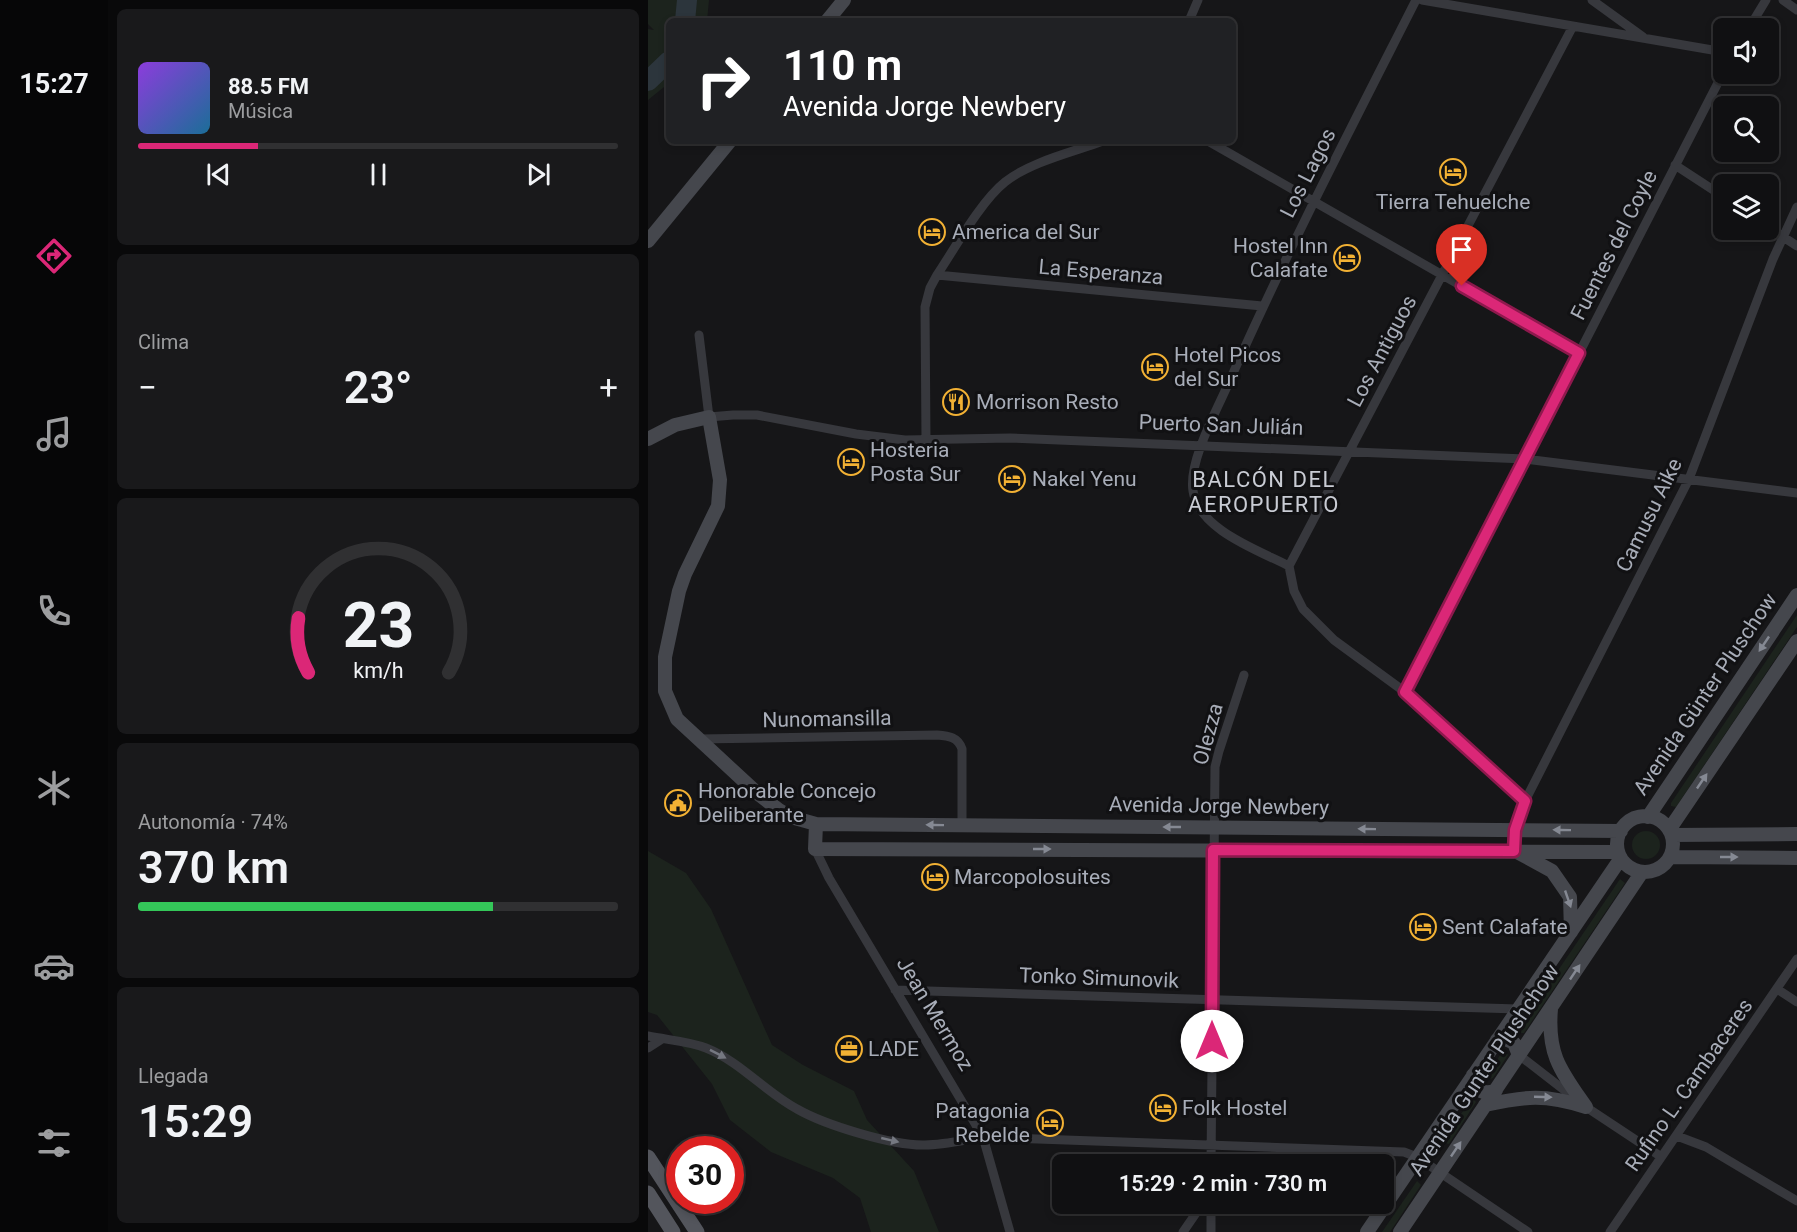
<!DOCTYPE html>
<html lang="es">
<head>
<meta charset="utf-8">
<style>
  body { margin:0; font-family:Roboto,sans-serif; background:#19191b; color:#f1f3f6; height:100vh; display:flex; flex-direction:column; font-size:22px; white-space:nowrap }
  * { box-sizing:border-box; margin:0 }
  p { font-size:20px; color:#9c9d9f }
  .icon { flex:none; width:33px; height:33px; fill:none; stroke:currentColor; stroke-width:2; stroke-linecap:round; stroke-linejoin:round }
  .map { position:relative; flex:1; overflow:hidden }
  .side { display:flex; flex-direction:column; gap:9px; padding:9px; background:#09090a; width:540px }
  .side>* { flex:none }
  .guide { position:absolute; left:18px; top:18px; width:570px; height:126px; border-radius:9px; box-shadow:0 3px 9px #0003,0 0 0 2px #303032; background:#202124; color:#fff; overflow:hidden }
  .tools { position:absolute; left:1065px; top:18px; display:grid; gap:12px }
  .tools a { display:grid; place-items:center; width:66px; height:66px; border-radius:9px; background:#101012; box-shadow:0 3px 9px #0003,0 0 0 2px #303032; font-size:30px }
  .speed { position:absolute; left:18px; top:1136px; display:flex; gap:12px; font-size:30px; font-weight:700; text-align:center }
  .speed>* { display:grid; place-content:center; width:78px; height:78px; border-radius:50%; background:#101012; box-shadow:0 3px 9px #0003,0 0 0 2px #303032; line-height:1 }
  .speed .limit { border:9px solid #d22; background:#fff; color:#111 }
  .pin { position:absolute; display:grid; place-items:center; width:51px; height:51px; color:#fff; margin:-62px -26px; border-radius:50% 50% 50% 0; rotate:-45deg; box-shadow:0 0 6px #0007 }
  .pin .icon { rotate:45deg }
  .me { position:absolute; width:66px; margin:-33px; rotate:0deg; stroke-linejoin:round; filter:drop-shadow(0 0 4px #0008) }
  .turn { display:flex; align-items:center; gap:21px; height:126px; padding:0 18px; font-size:27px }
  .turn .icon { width:78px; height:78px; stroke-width:2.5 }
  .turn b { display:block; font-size:42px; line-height:51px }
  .big { font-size:45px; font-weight:600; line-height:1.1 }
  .side .card { flex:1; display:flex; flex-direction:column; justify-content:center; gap:9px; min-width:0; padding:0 21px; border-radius:9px; background:#19191b }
  .side .dial { align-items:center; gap:0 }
  .dial svg { height:156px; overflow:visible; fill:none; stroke:#303032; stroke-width:7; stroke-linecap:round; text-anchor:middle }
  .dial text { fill:#f1f3f6; stroke:none }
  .song { display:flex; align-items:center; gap:18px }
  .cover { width:72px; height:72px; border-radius:9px; background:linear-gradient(135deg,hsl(270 70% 55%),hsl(200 70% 35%)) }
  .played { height:6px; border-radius:3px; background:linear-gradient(90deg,#db2777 25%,#303032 25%) }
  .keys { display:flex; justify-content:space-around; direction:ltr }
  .heat { display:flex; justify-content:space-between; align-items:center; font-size:33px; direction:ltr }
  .charge { height:9px; border-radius:4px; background:linear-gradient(90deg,#34c759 74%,#303032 0) }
  .trip { position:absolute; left:404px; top:1154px; width:342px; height:60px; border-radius:9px; background:#101012; box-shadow:0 3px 9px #0003,0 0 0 2px #303032; font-weight:600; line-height:60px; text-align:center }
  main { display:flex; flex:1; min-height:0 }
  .tabs { display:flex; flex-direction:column; width:108px; justify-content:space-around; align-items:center; background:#060607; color:#9c9d9f }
  .tabs .icon { width:42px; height:42px }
  .tabs .active { color:#db2777 }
  .tabs b { font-size:27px; color:#f1f3f6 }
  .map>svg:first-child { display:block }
  .green { fill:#1c231d }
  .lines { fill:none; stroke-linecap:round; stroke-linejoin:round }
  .river { stroke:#2c353c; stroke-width:20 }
  .street { stroke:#37383d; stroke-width:9 }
  .secondary { stroke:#45474d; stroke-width:14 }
  .primary { stroke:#53555c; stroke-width:15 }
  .oneway { fill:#858993 }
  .oneway2 { fill:#757881 }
  .route-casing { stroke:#8e194d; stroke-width:15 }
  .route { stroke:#db2777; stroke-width:10 }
  .labels { text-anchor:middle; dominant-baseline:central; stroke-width:6; stroke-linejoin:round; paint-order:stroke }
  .street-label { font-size:21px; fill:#a8adb8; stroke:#111113 }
  .poi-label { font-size:21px; fill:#a8adb8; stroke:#111113; text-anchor:start }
  .neighbourhood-label { font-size:22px; letter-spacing:1.5px; fill:#c9ccd4; stroke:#111113 }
</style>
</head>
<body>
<main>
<nav class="tabs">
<b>15:27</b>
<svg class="icon active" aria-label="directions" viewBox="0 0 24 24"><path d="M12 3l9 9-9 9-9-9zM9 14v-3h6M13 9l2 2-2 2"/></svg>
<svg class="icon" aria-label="music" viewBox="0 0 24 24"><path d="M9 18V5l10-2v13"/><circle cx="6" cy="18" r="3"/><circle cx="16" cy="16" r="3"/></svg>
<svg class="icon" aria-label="phone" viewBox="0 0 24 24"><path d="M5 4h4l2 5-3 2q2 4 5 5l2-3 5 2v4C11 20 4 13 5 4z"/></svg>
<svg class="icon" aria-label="climate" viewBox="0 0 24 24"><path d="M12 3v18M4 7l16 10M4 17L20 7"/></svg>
<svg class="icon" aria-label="car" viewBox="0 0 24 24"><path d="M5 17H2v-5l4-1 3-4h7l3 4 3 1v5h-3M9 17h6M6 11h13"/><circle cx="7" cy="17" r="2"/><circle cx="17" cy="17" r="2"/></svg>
<svg class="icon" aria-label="filters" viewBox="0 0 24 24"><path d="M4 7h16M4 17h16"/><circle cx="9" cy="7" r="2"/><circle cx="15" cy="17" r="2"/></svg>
</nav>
<section class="side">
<div class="card">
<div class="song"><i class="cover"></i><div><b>88.5 FM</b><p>Música</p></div></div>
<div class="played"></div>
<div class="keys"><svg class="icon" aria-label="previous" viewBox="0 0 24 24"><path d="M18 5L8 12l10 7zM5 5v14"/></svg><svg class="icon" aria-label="pause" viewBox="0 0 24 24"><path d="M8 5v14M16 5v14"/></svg><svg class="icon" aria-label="next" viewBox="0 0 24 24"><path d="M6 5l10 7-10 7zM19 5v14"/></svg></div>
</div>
<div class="card"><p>Clima</p>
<div class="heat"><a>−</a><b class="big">23°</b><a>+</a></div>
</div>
<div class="card dial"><svg viewBox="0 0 100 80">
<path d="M14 69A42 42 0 1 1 86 69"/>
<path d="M14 69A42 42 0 0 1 9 41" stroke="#db2777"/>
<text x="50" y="56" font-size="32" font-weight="700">23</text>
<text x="50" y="72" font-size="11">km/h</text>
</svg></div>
<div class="card"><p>Autonomía · 74%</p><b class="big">370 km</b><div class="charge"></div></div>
<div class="card"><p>Llegada</p><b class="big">15:29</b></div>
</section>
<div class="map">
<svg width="1149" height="1232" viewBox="0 0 1149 1232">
  <rect width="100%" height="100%" fill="#161618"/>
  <!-- green -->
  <path class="green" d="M 0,0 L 61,0 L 59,21 L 21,21 L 21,83 L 0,100 L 0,29 L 6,30 L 0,24 Z
    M 1149,615 L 1149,627 L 1028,807 L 1023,806 L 1023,803 Z
    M984 845a14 14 0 1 1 28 0a14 14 0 1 1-28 0Z
    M 0,851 L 38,873 L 63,909 L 124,1045 L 155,1065 L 206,1091 L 219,1120 L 266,1171 L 291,1232 L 223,1232 L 212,1198 L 185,1178 L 123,1152 L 82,1120 L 64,1084 L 9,1015 L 0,1012 Z
    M 972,879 L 977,883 L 876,1033 L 872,1033 L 871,1028 Z
    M 854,1052 L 858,1052 L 860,1055 L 845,1078 L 842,1079 L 840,1074 Z
    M 824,1098 L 828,1102 L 801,1144 L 797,1143 L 796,1139 Z
    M 769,1181 L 773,1185 L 742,1232 L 734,1232 Z"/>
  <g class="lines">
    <!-- river -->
    <path class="river" d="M 37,21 L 39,0
      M 0,81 L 21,61"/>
    <!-- street -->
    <path class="street" d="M 768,0 C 704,126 639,251 582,380 C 570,408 540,461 545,491 C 551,530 610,550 641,566 L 646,591 L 655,609 L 686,640 L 757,692 L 877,801
      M 774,0 L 1076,52
      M 944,0 L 995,37
      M 1135,0 L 1149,10
      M 541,21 L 550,0
      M 1101,28 L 1118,0
      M 560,141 L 931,353
      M 1027,165 L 1076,197
      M 1120,227 L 1149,246
      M 289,275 L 614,306
      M 51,335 L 61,417 L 85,415 L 109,415 L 208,434 L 257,440 L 362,438 L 877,459 L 1149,493
      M 278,440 L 277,307 L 282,288 L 289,275 C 307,248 333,201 357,182 C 382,162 425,152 455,141
      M 641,566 L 925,26
      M 757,692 L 1076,71
      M 51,739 L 289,735 C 301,736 310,737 314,749 L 314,825
      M 167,849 L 181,878 L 335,1137 L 362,1232
      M 866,851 L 867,830 L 877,801 L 1041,479 L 1125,259 L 1149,207
      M 1129,989 L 1149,1002
      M 247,990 L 870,1009
      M 0,1036 C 19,1040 40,1041 58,1048 C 93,1062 117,1092 149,1109 C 177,1125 245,1146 277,1145 C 296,1145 316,1140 335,1137 L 756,1152 L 769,1157 L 880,1232
      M 0,1048 L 14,1039
      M 871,1055 L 938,1107 L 1012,1156
      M 1029,1136 L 1058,1147 L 1149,1201
      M 563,1164 L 567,767 L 571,751 L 596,675
      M 535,1232 L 555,1203
      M 563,1232 L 563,1203
      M 962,1232 L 1149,959"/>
    <!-- secondary -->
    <path class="secondary" d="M 179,21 L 196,0
      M 0,241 L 82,141
      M 0,439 L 27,425 L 61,417 L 72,480 L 70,506 L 37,574 L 31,591 L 17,657 L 17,691 L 29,719 L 109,793 L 131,810 L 143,817 L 168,824 L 973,831
      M969 844a28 28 0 1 1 56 0a28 28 0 1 1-56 0Z
      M 1000,817 L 1149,595
      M 168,824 L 167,849 L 970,852
      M 1021,830 L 1149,641
      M 1024,835 L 1149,834
      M 871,853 L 904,871 L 922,897 L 923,932
      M 1022,857 L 1149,858
      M 849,1040 L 855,1038 L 866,1043 L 871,1055
      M 825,1075 C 824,1089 835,1096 848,1090
      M 837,1105 C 878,1096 897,1094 938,1107 C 913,1071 899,1055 903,1009
      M 719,1232 L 973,858
      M 752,1232 L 994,872"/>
    <!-- primary -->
    <path class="primary" d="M 0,1157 L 49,1232
      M 0,1193 L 25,1232"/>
  </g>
  <!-- one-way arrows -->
  <defs><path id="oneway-solid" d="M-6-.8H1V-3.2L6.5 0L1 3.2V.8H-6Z" transform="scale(1.5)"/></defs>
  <g class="oneway">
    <use href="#oneway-solid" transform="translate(1116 644) rotate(124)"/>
    <use href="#oneway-solid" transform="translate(1054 781) rotate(-56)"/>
    <use href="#oneway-solid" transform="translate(287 825) rotate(-179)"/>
    <use href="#oneway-solid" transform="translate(524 827) rotate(-180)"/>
    <use href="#oneway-solid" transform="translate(719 829) rotate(-179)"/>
    <use href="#oneway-solid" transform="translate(914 830) rotate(-179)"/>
    <use href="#oneway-solid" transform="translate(394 849)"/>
    <use href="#oneway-solid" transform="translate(1081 857)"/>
    <use href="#oneway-solid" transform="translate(920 899) rotate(71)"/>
    <use href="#oneway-solid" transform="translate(927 972) rotate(-56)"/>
    <use href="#oneway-solid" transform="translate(895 1097) rotate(2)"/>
    <use href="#oneway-solid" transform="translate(808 1149) rotate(-56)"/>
  </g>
  <g class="oneway2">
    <use href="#oneway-solid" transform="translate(70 1054) rotate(27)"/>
    <use href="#oneway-solid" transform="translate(242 1140) rotate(13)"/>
  </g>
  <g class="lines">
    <defs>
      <path id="route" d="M 564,1041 L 565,850 L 866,851 L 867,830 L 877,801 L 757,692 L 931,353 L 814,286"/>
    </defs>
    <!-- route casing -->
    <use href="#route" class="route-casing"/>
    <!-- route -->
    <use href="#route" class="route"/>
  </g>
  <!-- icons -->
  <defs>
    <symbol id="hotel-ring" viewBox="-11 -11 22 22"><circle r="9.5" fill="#111113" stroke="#f2b134" stroke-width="1.5"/><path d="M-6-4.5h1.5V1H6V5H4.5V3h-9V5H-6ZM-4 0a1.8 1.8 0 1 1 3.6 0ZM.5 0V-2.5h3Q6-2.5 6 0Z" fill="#f2b134"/></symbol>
    <symbol id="restaurant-ring" viewBox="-11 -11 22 22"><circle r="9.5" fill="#111113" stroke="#f2b134" stroke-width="1.5"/><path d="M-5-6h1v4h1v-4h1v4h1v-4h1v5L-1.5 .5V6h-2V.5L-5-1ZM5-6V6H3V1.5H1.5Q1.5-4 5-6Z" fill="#f2b134"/></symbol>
    <symbol id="civic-ring" viewBox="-11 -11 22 22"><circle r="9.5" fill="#111113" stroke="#f2b134" stroke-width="1.5"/><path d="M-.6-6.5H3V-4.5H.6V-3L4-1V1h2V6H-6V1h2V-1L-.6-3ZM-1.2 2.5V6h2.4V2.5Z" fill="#f2b134"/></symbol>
    <symbol id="office-ring" viewBox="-11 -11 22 22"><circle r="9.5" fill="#111113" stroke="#f2b134" stroke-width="1.5"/><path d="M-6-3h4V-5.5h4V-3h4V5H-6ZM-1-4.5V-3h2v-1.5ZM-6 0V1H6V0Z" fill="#f2b134"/></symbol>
  </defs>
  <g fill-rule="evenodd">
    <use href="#hotel-ring" x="790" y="157" width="30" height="30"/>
    <use href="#hotel-ring" x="269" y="217" width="30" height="30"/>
    <use href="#hotel-ring" x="684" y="243" width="30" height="30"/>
    <use href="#hotel-ring" x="492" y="352" width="30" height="30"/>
    <use href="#restaurant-ring" x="293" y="387" width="30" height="30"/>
    <use href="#hotel-ring" x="188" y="447" width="30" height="30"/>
    <use href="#hotel-ring" x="349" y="464" width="30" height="30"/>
    <use href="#civic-ring" x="15" y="788" width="30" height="30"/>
    <use href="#hotel-ring" x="272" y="862" width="30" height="30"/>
    <use href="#hotel-ring" x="760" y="912" width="30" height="30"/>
    <use href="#office-ring" x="186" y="1034" width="30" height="30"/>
    <use href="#hotel-ring" x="500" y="1093" width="30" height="30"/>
    <use href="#hotel-ring" x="387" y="1108" width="30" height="30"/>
  </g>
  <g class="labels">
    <!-- street labels -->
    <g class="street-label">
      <text transform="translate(660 173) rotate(-63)">Los Lagos</text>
      <text transform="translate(966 245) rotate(-63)">Fuentes del Coyle</text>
      <text transform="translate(453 272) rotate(5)">La Esperanza</text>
      <text transform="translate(734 351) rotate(-62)">Los Antiguos</text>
      <text transform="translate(573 425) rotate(2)">Puerto San Julián</text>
      <text transform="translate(1001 515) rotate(-64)">Camusu Aike</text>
      <text transform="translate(1057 694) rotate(-56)">Avenida Günter Pluschow</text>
      <text transform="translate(179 719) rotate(-1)">Nunomansilla</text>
      <text transform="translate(560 734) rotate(-75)">Olezza</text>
      <text transform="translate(571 806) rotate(1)">Avenida Jorge Newbery</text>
      <text transform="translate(451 978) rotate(2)">Tonko Simunovik</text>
      <text transform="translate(287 1014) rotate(59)">Jean Mermoz</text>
      <text transform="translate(836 1070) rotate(-56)">Avenida Gunter Plushchow</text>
      <text transform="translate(1041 1085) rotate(-55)">Rufino L. Cambaceres</text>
    </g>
    <!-- poi labels -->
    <g class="poi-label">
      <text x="805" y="202" text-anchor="middle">Tierra Tehuelche</text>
      <text x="304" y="232">America del Sur</text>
      <text x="680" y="246" text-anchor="end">Hostel Inn<tspan x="680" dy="24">Calafate</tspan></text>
      <text x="526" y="355">Hotel Picos<tspan x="526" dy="24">del Sur</tspan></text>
      <text x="328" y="402">Morrison Resto</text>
      <text x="222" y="450">Hosteria<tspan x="222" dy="24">Posta Sur</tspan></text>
      <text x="384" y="479">Nakel Yenu</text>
      <text x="50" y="791">Honorable Concejo<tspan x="50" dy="24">Deliberante</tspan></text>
      <text x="306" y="877">Marcopolosuites</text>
      <text x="794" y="927">Sent Calafate</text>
      <text x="220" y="1049">LADE</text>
      <text x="534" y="1108">Folk Hostel</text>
      <text x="382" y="1111" text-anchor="end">Patagonia<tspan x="382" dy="24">Rebelde</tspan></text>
    </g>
    <!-- neighbourhood labels -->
    <g class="neighbourhood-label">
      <text x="616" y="479">BALCÓN DEL<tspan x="616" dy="25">AEROPUERTO</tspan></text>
    </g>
  </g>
</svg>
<div class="tools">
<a><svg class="icon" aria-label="sound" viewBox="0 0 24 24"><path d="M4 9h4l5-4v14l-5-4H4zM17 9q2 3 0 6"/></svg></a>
<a><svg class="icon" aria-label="search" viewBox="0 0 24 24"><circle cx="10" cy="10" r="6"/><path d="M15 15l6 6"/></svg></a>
<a><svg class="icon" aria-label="layers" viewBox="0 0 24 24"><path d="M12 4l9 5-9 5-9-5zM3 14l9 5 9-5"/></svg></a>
</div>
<div class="speed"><div class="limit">30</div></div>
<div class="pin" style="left:814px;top:286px;background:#d93025"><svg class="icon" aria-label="arrive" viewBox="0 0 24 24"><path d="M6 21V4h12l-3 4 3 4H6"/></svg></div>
<svg class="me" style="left:564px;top:1041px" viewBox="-20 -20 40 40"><circle r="19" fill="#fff"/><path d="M0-13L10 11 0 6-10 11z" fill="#db2777"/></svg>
<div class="trip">15:29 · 2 min · 730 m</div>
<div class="guide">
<div class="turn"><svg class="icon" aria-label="right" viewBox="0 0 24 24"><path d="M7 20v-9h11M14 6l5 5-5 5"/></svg><div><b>110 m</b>Avenida Jorge Newbery</div></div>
</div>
</div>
</main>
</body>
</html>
